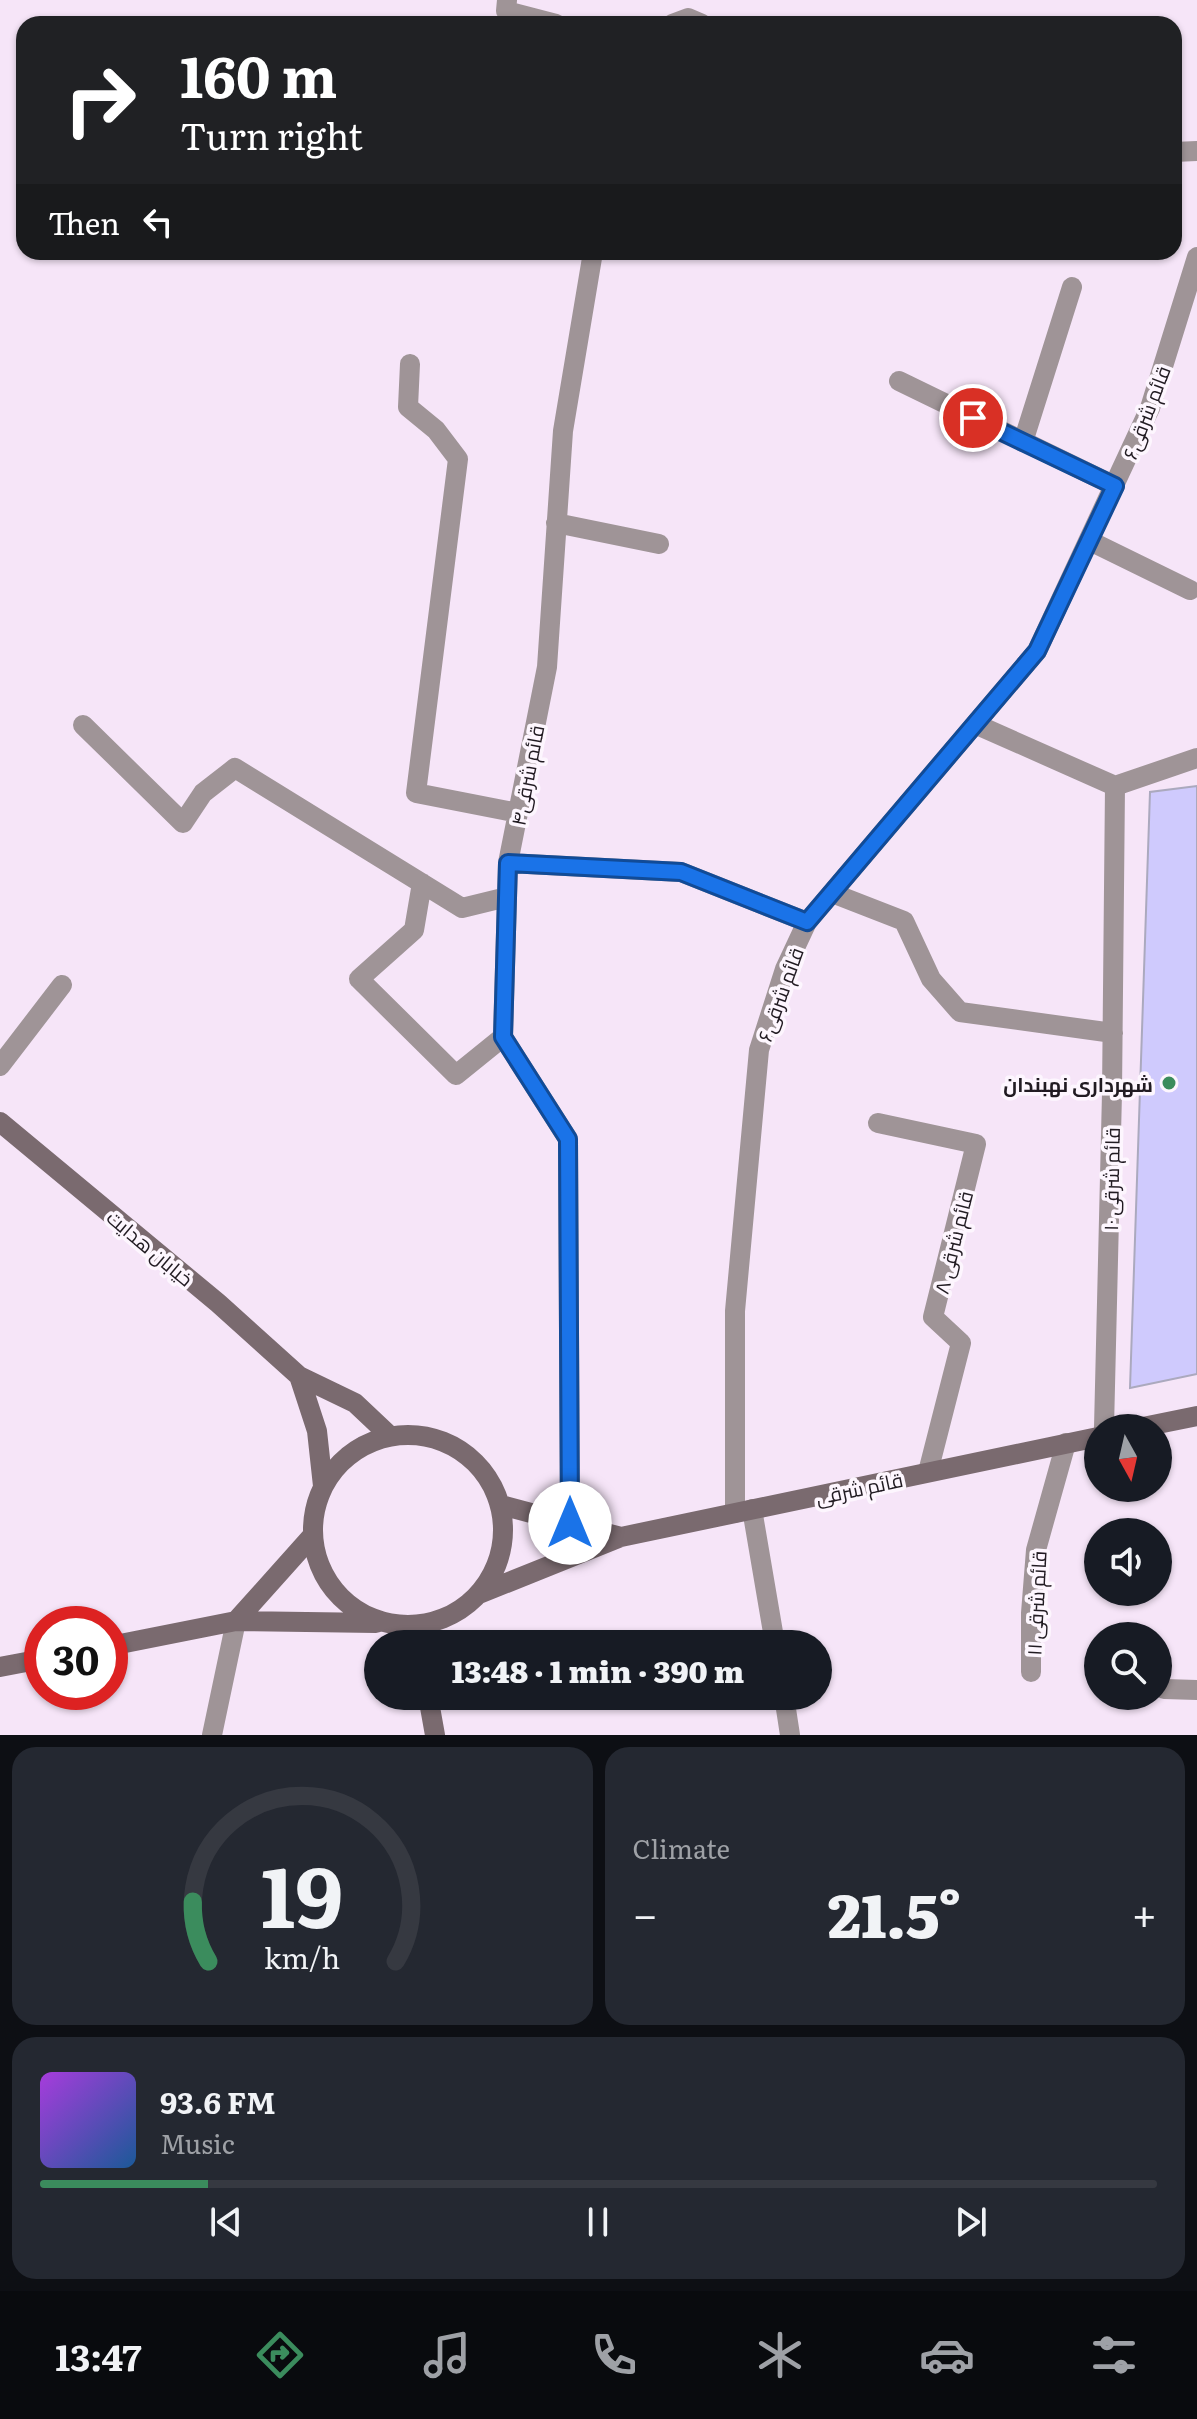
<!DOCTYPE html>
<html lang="en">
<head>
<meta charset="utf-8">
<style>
  body { margin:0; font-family:Literata,Cairo,serif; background:#242831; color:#f1f3f6; height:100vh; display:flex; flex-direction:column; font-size:30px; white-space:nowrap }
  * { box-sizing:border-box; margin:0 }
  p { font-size:26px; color:#9ea1a6 }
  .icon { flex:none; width:44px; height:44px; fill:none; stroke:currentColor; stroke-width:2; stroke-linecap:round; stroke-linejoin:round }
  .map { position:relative; height:1735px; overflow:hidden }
  .side { display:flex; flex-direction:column; gap:12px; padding:12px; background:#0d0f14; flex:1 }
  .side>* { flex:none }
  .top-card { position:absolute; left:16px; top:16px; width:1166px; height:244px; border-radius:24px; box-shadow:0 2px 6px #0004; background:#202124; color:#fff; overflow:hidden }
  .needle { width:52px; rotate:172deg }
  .tools { position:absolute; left:1084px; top:1414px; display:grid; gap:16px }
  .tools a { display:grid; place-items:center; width:88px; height:88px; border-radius:50%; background:#171b24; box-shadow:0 2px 6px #0004; font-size:40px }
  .speed { position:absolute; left:24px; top:1606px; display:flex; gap:16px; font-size:40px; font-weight:700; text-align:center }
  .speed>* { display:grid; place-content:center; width:104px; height:104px; border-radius:50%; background:#171b24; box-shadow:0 2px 6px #0004; line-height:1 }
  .speed .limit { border:12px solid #d22; background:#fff; color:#111 }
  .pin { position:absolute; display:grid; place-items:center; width:68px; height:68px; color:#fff; margin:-34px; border:4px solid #fff; border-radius:50%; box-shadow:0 2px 8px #0007 }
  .me { position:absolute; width:88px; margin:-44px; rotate:0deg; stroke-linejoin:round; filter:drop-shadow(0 0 6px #0008) }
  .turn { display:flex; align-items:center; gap:28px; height:168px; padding:0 32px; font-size:36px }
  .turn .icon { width:104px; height:104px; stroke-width:2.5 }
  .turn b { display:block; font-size:56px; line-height:68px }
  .then { display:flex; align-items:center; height:76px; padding:0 32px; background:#0003; gap:16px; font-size:30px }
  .big { font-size:60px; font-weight:800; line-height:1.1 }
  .side .widget { flex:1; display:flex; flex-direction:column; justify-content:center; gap:12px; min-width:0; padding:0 28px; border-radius:24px; background:#242831 }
  .side .dial { align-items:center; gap:0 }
  .dial svg { height:208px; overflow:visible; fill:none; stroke:#363941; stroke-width:7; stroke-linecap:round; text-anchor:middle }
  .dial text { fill:#f1f3f6; stroke:none }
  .song { display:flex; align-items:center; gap:24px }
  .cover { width:96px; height:96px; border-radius:12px; background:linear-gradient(135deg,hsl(280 70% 55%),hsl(210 70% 35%)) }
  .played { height:8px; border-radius:4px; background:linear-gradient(90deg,#3b8c5d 15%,#363941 15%) }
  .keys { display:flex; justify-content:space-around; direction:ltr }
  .heat { display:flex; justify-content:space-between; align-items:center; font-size:44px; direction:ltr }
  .side .tiles { flex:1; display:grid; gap:12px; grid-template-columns:1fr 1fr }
  .widget:last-child { grid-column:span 2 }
  .trip { position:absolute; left:364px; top:1630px; width:468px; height:80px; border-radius:40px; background:#171b24; box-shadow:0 2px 6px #0004; font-weight:800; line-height:80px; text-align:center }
  .menu { display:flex; height:128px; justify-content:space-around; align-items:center; background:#090b0e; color:#9ea1a6 }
  .menu .icon { width:56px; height:56px }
  .menu .selected { color:#3b8c5d }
  .menu b { font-size:36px; color:#f1f3f6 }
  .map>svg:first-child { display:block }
  .building { fill:#cfcafd; stroke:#aba9be; stroke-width:2 }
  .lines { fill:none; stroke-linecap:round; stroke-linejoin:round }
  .street { stroke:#9f9497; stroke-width:20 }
  .secondary { stroke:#7a6a6f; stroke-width:20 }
  .route-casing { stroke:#114b97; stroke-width:20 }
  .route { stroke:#1a73e8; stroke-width:14 }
  .poi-dot { fill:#3b8c5d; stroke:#fdf6fe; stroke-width:3 }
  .labels { text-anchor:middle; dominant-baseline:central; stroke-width:7; stroke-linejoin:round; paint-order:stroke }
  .street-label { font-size:20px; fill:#211b22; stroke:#fdf6fe }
  .poi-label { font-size:20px; font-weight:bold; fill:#211b22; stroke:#fdf6fe; text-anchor:end }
</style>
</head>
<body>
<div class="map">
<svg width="1197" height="1735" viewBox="0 0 1197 1735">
  <rect width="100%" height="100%" fill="#f6e5f8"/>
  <!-- building -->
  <path class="building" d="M 1197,786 L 1197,1374 L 1130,1388 L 1150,792 Z"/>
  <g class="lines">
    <!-- street -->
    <path class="street" d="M 507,0 L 506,11 L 556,24
      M 672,24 L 688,18 L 702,24
      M 1174,152 L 1197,151
      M 410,364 L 408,407 L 436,430 L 458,459 L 416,793 L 518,813
      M 899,381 L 1115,486
      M 1023,442 L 1072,287
      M 556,523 L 659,544
      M 1090,541 L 1190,590
      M 975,724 L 1115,786 L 1197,758
      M 83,725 L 183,823 L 203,793 L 235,768 L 462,908 L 507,897
      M 508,863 L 681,872 L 807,922
      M 422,883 L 414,930 L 359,979 L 456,1075 L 503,1037
      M 832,893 L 904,921 L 931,979 L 960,1012 L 1113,1033
      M 0,1066 L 62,985
      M 878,1123 L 976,1144 L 933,1317 L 961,1343 L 928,1472
      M 1104,1428 L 1112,1093 L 1115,786
      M 752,1509 L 775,1644
      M 735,1513 L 735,1311 L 759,1050 L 785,969 L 807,922 L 1037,651 L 1150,408 L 1197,257
      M 570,1523 L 568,1139 L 503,1037 L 508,863 L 547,667 L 563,431 L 593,252
      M 1031,1672 L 1031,1613 L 1036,1550 L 1066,1443
      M 1164,1689 L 1197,1690
      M 784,1696 L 790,1735
      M 212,1735 L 236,1621"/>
    <!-- secondary -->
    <path class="secondary" d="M 0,1122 L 218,1303 L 299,1376 L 355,1403 L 390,1436
      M 299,1376 L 317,1431 L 323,1486
      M 1138,1428 L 1197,1416
      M313 1530a95 95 0 1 1 190 0a95 95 0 1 1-190 0Z
      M 501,1505 L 621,1537
      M 479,1594 L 621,1537 L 1098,1437
      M 236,1621 L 313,1535
      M 110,1646 L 236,1621 L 376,1623
      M 0,1667 L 42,1659
      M 428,1696 L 435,1735"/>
  </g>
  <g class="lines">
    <defs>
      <path id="route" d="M 570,1523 L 568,1139 L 503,1037 L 508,863 L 681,872 L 807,922 L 1037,651 L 1115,486 L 973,418"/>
    </defs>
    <!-- route casing -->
    <use href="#route" class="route-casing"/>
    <!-- route -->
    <use href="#route" class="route"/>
  </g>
  <!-- markers -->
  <circle class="poi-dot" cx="1169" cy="1083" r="8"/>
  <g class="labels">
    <!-- street labels -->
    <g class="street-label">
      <text transform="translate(1145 412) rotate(-69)">۶قائم شرقی</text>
      <text transform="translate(526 775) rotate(-79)">۴قائم شرقی</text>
      <text transform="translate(779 994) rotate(-70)">۶قائم شرقی</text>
      <text transform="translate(1110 1179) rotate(-89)">قائم شرقی ۱۰</text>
      <text transform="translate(952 1242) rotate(-76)">قائم شرقی ۸</text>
      <text transform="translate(151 1247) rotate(40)">خیابان هدایت</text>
      <text transform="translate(859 1487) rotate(-12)">قائم شرقی</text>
      <text transform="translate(1035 1603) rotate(-87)">قائم شرقی ۱۱</text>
    </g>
    <!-- poi labels -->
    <g class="poi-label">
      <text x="1153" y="1083">شهرداری نهبندان</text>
    </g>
  </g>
</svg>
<div class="tools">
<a><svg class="needle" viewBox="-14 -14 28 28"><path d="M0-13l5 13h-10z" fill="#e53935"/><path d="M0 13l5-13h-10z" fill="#9ea1a6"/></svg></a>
<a><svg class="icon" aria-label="sound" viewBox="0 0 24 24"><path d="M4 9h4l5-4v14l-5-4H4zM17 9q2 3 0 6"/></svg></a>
<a><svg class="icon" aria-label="search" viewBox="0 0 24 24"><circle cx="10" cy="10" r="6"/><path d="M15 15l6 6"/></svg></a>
</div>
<div class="speed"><div class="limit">30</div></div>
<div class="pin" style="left:973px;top:418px;background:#d93025"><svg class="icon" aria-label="arrive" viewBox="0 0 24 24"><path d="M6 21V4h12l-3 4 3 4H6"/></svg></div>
<svg class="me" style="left:570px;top:1523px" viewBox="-20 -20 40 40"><circle r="19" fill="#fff"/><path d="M0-13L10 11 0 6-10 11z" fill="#1a73e8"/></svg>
<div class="trip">13:48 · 1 min · 390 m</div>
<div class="top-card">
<div class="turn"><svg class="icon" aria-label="right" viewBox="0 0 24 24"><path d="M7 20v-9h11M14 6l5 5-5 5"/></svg><div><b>160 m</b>Turn right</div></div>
<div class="then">Then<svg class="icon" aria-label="left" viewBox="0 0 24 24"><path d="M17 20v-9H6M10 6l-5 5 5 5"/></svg></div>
</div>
</div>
<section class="side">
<div class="tiles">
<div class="widget dial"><svg viewBox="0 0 100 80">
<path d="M14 69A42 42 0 1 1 86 69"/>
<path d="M14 69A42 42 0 0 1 8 46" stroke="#3b8c5d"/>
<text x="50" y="56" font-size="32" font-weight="700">19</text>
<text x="50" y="72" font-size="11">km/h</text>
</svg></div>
<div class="widget"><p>Climate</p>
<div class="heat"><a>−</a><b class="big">21.5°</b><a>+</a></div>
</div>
<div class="widget">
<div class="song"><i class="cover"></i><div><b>93.6 FM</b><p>Music</p></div></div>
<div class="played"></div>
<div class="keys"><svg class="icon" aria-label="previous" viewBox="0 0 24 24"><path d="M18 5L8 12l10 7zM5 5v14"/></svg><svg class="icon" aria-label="pause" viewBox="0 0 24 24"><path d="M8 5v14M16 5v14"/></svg><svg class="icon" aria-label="next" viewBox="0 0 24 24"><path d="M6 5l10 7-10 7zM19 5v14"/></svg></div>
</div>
</div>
</section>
<nav class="menu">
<b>13:47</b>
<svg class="icon selected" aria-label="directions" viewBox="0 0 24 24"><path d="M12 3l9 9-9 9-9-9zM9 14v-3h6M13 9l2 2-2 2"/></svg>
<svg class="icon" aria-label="music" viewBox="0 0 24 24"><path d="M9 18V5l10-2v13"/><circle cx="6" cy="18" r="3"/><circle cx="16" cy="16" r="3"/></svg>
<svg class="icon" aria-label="phone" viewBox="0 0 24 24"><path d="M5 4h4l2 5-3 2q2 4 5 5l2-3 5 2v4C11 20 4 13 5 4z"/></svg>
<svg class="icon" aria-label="climate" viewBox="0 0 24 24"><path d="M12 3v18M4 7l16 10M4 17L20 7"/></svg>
<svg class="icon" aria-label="car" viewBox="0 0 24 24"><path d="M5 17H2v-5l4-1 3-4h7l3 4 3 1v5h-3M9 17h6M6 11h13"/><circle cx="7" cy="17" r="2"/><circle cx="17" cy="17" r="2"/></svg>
<svg class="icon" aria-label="filters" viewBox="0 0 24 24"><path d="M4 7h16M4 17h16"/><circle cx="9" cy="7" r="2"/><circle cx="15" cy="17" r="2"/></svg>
</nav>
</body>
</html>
